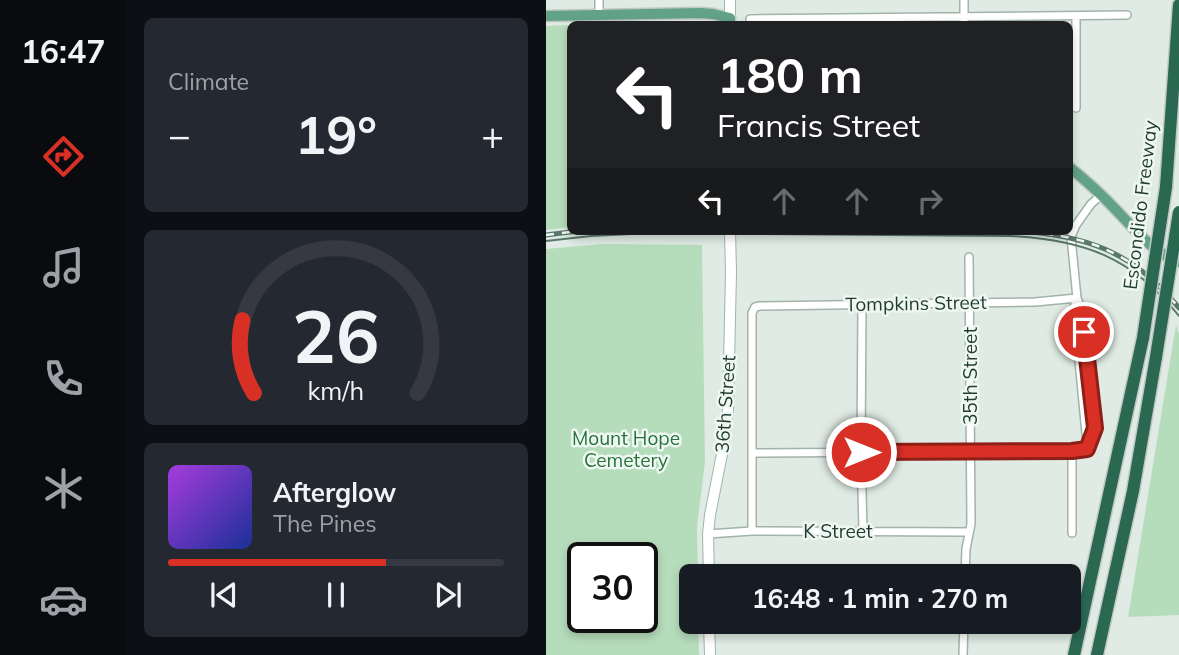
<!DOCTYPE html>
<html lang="en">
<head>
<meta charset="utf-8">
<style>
  body { margin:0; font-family:Mulish,sans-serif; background:#242831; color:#f1f3f6; height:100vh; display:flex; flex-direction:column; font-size:26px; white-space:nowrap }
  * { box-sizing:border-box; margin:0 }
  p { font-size:23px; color:#9ea1a6 }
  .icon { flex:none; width:38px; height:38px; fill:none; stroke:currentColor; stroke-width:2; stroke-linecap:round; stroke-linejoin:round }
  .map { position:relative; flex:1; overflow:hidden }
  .details { display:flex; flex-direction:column; gap:18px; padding:18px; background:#0d0f14; width:420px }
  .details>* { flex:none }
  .banner { position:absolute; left:21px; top:21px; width:506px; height:214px; border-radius:10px; box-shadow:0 4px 10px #0003; background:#202124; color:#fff; overflow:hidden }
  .speed { position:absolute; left:21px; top:542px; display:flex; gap:14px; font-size:35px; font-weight:700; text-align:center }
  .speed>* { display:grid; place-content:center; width:91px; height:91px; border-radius:50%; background:#171b24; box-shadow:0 4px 10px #0003; line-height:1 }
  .speed .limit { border:4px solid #111; border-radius:10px; background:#fff; color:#111 }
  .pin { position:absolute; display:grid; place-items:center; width:60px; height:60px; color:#fff; margin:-30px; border:4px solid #fff; border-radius:50%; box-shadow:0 2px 7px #0007 }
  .me { position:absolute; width:77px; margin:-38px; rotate:90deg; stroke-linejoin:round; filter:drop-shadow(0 0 5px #0008) }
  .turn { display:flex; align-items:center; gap:24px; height:147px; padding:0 35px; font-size:32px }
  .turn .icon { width:91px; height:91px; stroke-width:2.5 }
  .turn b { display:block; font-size:49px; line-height:60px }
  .lanes { display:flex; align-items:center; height:66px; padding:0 35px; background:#0003; justify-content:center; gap:35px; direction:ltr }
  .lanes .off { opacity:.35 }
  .big { font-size:52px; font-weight:700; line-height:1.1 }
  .details .widget { flex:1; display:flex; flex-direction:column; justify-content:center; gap:10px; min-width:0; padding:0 24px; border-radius:10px; background:#242831 }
  .details .dial { align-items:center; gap:0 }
  .dial svg { height:182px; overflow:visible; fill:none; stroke:#363941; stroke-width:7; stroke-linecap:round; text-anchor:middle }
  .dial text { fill:#f1f3f6; stroke:none }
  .song { display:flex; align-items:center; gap:21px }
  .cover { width:84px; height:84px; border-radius:10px; background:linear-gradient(135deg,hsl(280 70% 55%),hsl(230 70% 35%)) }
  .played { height:7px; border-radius:4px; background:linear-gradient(90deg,#d93025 65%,#363941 65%) }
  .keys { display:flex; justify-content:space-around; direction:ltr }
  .heat { display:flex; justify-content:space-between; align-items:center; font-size:38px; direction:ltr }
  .trip { position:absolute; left:133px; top:564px; width:402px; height:70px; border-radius:10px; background:#171b24; box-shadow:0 4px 10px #0003; font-weight:700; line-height:70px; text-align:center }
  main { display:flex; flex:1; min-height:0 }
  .menu { display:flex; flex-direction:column; width:126px; justify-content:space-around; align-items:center; background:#090b0e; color:#9ea1a6 }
  .menu .icon { width:49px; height:49px }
  .menu .active { color:#d93025 }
  .menu b { font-size:32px; color:#f1f3f6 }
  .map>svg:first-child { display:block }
  .green { fill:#b6ddbb; fill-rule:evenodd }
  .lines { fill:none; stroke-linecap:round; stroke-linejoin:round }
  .street-casing { stroke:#a2b3aa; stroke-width:10 }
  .secondary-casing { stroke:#9db7aa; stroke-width:12 }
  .primary-casing { stroke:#c0c8c5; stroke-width:13 }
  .highway-casing { stroke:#c0c8c5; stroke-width:15 }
  .street { stroke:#fff; stroke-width:7 }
  .secondary { stroke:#fff; stroke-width:10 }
  .primary { stroke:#62a288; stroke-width:10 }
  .highway { stroke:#2a6852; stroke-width:12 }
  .tram { stroke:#59776b; stroke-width:2 }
  .rail-casing { stroke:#59776b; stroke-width:5 }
  .rail { stroke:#eff7f2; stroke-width:2.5; stroke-dasharray:8; stroke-linecap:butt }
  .secondary-bridge-casing { stroke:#9db7aa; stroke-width:12; stroke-linecap:butt }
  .highway-bridge-casing { stroke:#c0c8c5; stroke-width:15; stroke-linecap:butt }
  .secondary-bridge { stroke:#fff; stroke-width:10 }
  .highway-bridge { stroke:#2a6852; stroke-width:12 }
  .route-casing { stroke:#8d1f18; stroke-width:18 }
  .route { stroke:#d93025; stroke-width:12 }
  .labels { text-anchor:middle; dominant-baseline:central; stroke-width:5; stroke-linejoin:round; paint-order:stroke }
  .street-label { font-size:19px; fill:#1f3b30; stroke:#eff7f2 }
  .park-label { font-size:19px; fill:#28733a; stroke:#eff7f2 }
</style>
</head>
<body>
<main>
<nav class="menu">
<b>16:47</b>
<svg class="icon active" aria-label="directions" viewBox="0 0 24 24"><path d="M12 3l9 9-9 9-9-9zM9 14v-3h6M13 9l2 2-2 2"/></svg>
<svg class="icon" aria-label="music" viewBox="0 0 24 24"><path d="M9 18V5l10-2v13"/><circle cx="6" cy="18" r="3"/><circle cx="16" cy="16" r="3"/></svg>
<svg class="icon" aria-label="phone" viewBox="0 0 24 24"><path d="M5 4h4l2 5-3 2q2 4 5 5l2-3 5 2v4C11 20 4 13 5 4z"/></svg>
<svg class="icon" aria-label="climate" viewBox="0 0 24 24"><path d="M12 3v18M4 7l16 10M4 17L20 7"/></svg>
<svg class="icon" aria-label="car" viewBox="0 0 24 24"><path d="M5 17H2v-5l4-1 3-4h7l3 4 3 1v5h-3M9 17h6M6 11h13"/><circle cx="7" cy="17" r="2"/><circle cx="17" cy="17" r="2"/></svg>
</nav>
<section class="details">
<div class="widget"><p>Climate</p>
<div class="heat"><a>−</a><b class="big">19°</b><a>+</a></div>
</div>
<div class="widget dial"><svg viewBox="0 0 100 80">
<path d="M14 69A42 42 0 1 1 86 69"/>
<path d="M14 69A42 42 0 0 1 9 37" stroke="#d93025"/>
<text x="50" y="56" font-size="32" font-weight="700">26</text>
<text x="50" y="72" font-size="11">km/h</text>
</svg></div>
<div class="widget">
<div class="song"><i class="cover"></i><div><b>Afterglow</b><p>The Pines</p></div></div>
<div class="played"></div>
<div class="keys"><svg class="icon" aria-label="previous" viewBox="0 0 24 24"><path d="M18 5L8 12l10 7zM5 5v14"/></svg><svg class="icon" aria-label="pause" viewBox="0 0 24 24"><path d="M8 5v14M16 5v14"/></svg><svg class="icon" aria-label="next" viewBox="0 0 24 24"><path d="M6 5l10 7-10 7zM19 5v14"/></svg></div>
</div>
</section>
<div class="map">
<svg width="633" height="655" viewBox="0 0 633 655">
  <rect width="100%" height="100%" fill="#dfebe4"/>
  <!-- green -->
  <path class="green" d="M 24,25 L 24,227 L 0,230 L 0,26 Z
    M 57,244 L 156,245 L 159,462 L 151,527 L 152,576 L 145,576 L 145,621 L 152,621 L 153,655 L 0,655 L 0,249 ZM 96,558 L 96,618 L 37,618 L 37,558 Z
    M 630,325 L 633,334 L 633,615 L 582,617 Z"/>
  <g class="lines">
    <defs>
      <path id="street" d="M 53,0 L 53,14
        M 418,0 L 418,24
        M 204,19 L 581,15
        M 530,108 L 530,16
        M 530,299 L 528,309 L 541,444
        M 316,304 L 315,451 L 317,531
        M 541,449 L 549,428 L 535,308 L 531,298 L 525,237 L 530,225 L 545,204 L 555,195
        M 206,453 L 526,451 L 541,449
        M 206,531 L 206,313 L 209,307 L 214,306 L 489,302 L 531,298
        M 526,533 L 526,451
        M 162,534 L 206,531 L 422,532
        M 419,576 L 420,549 L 425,524 L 423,257
        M 417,655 L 418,621"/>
      <path id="secondary" d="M 184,0 L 184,18
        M 163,576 L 162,534 L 164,515 L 176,454 L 182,410 L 185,272
        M 163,621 L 164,655"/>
      <path id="primary" d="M 0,16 L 154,13 L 167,14 L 184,18 L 184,24
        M 523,167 C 541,181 557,196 573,213 C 590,231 608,253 633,262"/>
      <path id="highway" d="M 620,187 L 633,5
        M 528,655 L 597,338
        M 551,655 L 587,491 L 610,357"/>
    </defs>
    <!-- street casing -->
    <use href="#street" class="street-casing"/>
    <!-- secondary casing -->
    <use href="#secondary" class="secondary-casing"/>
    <!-- primary casing -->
    <use href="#primary" class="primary-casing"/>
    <!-- highway casing -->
    <use href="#highway" class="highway-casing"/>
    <!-- street -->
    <use href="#street" class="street"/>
    <!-- secondary -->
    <use href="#secondary" class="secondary"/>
    <!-- primary -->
    <use href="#primary" class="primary"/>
    <!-- highway -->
    <use href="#highway" class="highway"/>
    <!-- tram -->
    <path class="tram" d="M 0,241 L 45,236 L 105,233 L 465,236 C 538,240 586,257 633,316"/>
    <defs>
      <path id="rail" d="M 467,231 C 538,234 587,251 633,308
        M 0,235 L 32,231"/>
    </defs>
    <!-- rail casing -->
    <use href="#rail" class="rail-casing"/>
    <!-- rail -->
    <use href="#rail" class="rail"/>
    <defs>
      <path id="secondary-bridge" d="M 184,231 L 185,272"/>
      <path id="highway-bridge" d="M 597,338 L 620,187
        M 610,357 L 633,212"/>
    </defs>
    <!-- secondary-bridge casing -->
    <use href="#secondary-bridge" class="secondary-bridge-casing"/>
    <!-- highway-bridge casing -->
    <use href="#highway-bridge" class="highway-bridge-casing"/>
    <!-- secondary-bridge -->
    <use href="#secondary-bridge" class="secondary-bridge"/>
    <!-- highway-bridge -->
    <use href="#highway-bridge" class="highway-bridge"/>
  </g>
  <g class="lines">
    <defs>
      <path id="route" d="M 315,452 L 526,451 L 541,449 L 549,428 L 538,332"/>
    </defs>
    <!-- route casing -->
    <use href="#route" class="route-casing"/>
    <!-- route -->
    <use href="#route" class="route"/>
  </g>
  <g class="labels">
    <!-- street labels -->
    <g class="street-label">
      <text transform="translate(594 205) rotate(-83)">Escondido Freeway</text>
      <text transform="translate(370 303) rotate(-1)">Tompkins Street</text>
      <text transform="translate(424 376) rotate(-90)">35th Street</text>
      <text transform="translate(179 404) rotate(-86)">36th Street</text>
      <text x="292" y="531">K Street</text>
    </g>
    <!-- park labels -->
    <g class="park-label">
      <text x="80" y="438">Mount Hope<tspan x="80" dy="22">Cemetery</tspan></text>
    </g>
  </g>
</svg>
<div class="speed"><div class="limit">30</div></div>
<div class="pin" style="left:538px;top:332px;background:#d93025"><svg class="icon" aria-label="arrive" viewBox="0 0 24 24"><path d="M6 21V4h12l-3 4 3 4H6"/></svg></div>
<svg class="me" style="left:315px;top:452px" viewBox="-20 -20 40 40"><circle r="17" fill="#d93025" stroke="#fff" stroke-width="3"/><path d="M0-11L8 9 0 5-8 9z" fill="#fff"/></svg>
<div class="trip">16:48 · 1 min · 270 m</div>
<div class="banner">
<div class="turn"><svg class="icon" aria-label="left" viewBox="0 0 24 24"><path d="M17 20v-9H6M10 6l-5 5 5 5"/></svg><div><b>180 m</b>Francis Street</div></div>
<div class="lanes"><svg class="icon" aria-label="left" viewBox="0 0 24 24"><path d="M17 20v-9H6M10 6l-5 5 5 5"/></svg><svg class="icon off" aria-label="ahead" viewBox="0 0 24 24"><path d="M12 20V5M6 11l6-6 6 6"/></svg><svg class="icon off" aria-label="ahead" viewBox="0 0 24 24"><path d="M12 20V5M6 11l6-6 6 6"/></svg><svg class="icon off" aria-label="right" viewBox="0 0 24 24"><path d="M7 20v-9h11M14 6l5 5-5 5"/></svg></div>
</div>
</div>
</main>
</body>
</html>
